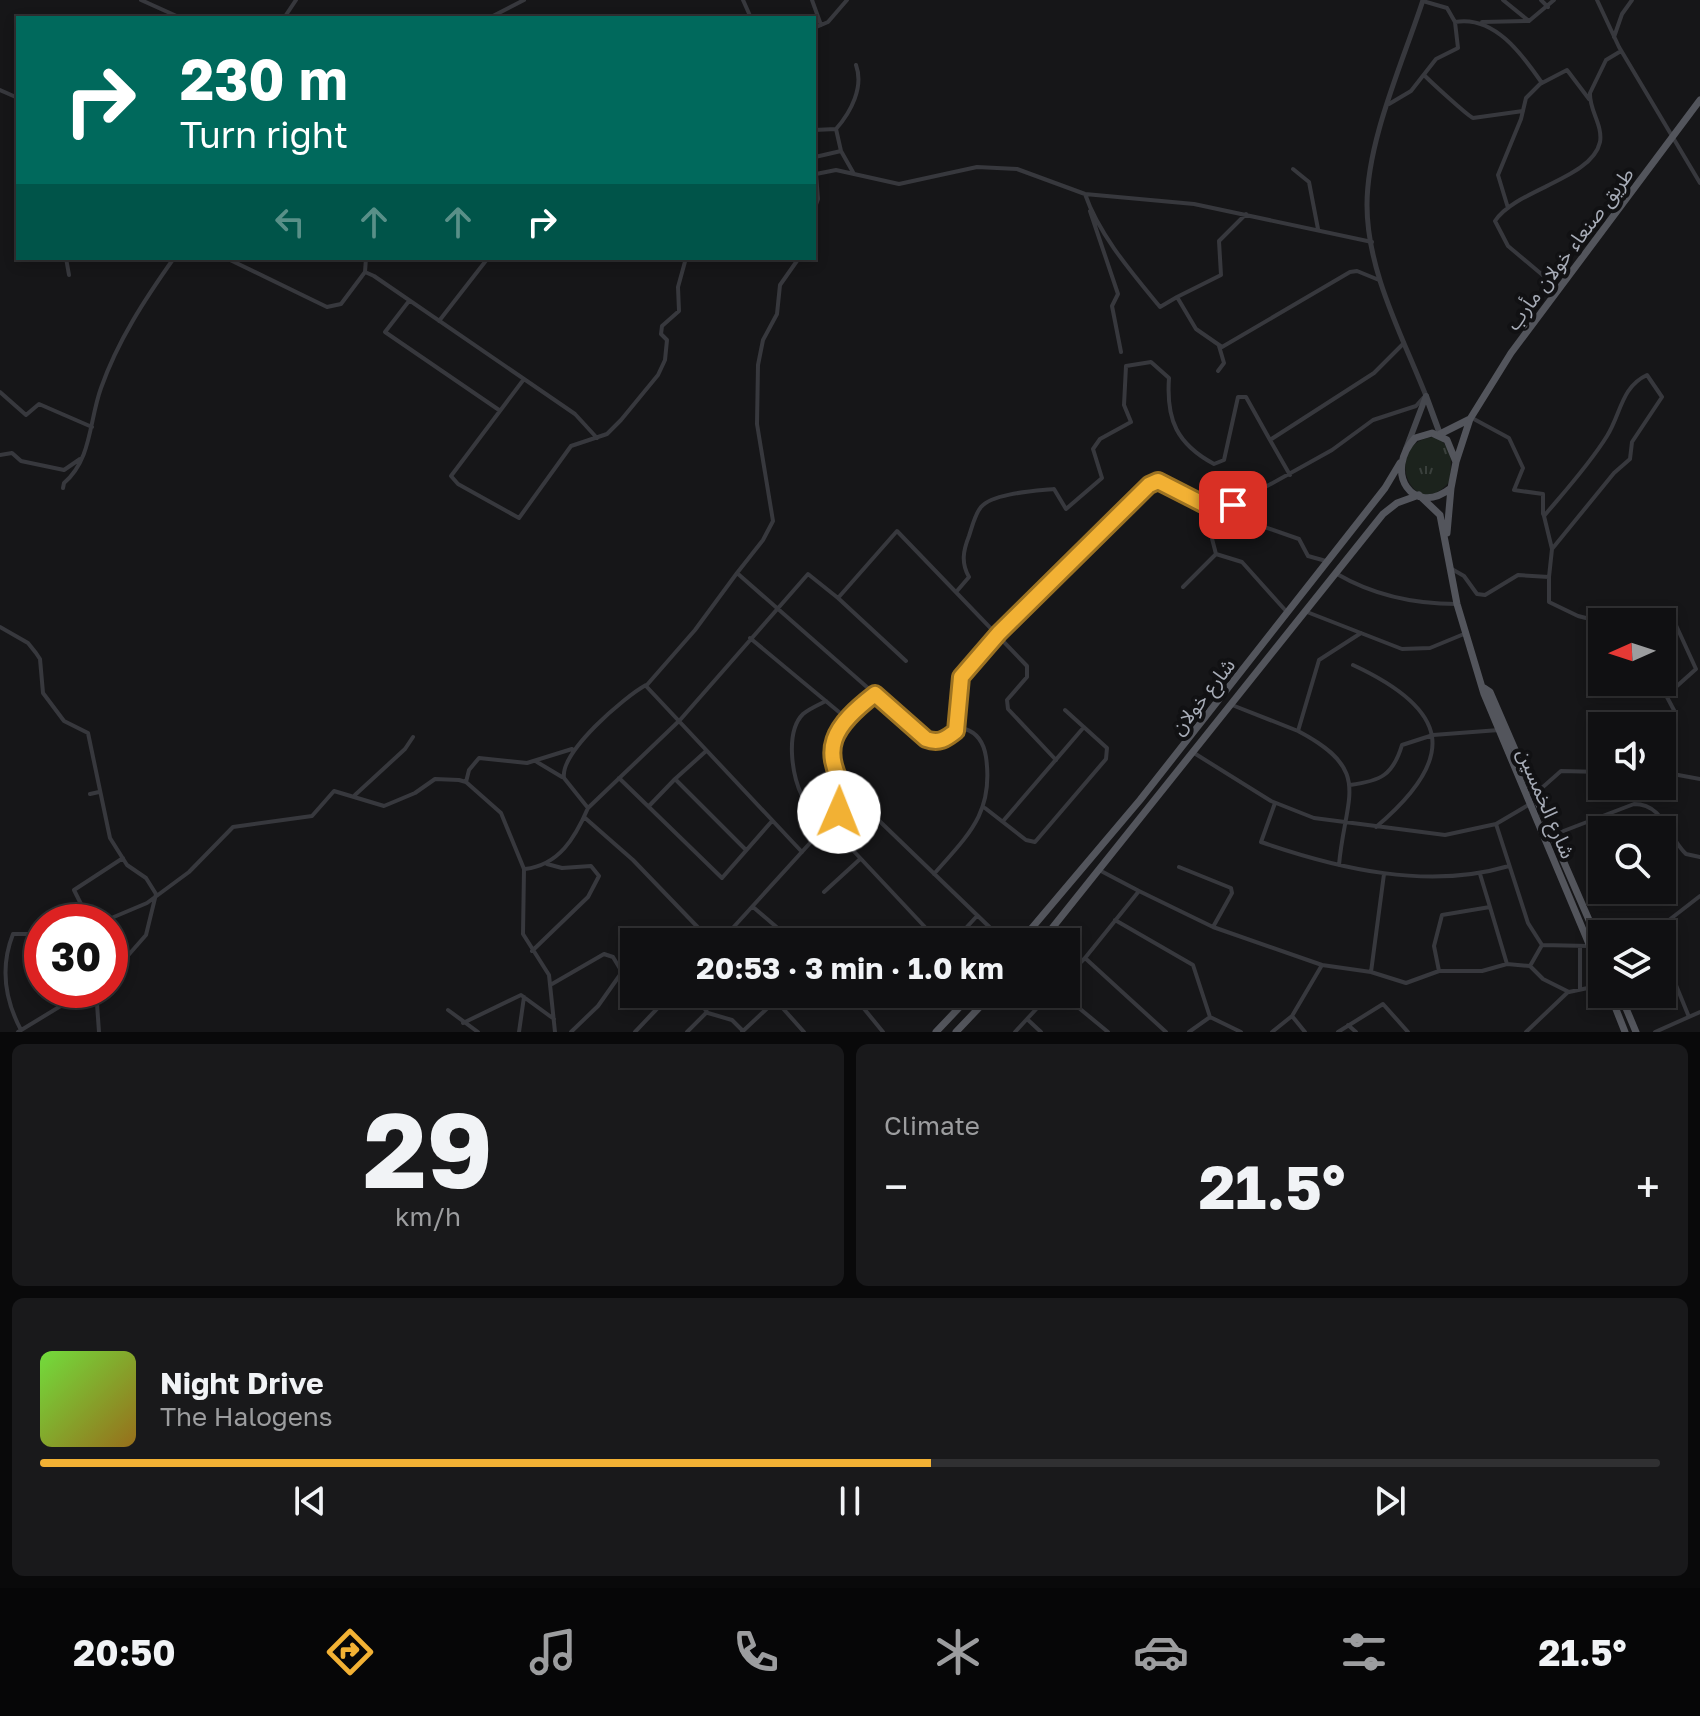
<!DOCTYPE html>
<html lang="en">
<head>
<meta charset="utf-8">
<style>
  body { margin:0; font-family:"Golos Text","Noto Sans Arabic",sans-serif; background:#19191b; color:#f1f3f6; height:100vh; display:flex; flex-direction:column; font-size:30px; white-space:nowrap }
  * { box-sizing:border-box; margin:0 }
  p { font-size:26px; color:#9c9d9f }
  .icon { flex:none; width:44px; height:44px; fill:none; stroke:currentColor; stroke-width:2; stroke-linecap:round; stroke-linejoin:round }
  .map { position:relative; height:1032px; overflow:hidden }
  .details { display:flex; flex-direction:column; gap:12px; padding:12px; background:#09090a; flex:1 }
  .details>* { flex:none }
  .hud { position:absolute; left:16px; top:16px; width:800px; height:244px; border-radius:0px; box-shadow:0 4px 12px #0003,0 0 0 2px #303032; background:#00695c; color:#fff; overflow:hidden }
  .needle { width:52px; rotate:267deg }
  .tools { position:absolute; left:1588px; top:608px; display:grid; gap:16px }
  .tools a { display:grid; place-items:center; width:88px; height:88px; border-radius:0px; background:#101012; box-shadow:0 4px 12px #0003,0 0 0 2px #303032; font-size:40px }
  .speed { position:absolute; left:24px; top:904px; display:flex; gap:16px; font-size:40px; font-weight:700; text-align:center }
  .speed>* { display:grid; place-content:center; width:104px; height:104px; border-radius:50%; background:#101012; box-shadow:0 4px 12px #0003,0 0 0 2px #303032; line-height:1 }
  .speed .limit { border:12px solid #d22; background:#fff; color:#111 }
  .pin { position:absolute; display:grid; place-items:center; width:68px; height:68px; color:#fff; margin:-34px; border-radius:16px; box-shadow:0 4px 12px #0006 }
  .me { position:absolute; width:88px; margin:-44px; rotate:1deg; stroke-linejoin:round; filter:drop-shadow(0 0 6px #0008) }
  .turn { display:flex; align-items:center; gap:28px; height:168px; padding:0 32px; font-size:36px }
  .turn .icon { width:104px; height:104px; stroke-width:2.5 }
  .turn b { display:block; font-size:56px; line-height:68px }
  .lanes { display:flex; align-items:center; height:76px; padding:0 32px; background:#0003; justify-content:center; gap:40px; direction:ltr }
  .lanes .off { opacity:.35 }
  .big { font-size:60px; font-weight:700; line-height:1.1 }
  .details .card { flex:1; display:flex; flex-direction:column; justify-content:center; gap:12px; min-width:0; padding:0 28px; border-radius:12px; background:#19191b }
  .details .dial { align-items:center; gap:0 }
  .dial b { font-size:104px; line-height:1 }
  .song { display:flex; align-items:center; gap:24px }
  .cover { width:96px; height:96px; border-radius:12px; background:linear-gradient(135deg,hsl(100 70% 55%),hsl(40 70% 35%)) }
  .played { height:8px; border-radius:4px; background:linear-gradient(90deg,#f2b134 55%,#303032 55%) }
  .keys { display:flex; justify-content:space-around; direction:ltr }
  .heat { display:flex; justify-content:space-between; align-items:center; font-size:44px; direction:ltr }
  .details .tiles { flex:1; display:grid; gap:12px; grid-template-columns:1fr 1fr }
  .card:last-child { grid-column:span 2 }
  .trip { position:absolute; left:620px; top:928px; width:460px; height:80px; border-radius:0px; background:#101012; box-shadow:0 4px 12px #0003,0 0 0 2px #303032; font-weight:700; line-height:80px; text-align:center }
  .tab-bar { display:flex; height:128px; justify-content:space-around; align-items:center; background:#060607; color:#9c9d9f }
  .tab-bar .icon { width:56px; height:56px }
  .tab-bar .active { color:#f2b134 }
  .tab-bar b { font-size:36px; color:#f1f3f6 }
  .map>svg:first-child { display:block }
  .park { fill:url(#park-tufts) }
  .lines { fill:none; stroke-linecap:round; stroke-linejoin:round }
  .minor { stroke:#37383d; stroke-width:4 }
  .tertiary { stroke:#37383d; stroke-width:5 }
  .secondary { stroke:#45474d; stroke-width:6 }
  .primary { stroke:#53555c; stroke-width:7 }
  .route-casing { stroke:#9d7322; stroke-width:20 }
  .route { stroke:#f2b134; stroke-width:14 }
  .labels { text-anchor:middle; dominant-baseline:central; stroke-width:8; stroke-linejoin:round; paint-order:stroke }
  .street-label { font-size:20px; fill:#a8adb8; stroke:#111113 }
</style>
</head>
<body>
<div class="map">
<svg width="1700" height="1032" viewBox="0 0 1700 1032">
  <defs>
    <pattern id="park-tufts" width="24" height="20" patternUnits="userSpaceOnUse" patternTransform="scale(2)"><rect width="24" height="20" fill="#1c231d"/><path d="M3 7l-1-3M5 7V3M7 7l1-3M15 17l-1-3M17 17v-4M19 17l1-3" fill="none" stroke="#3a403c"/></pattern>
  </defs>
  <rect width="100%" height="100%" fill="#161618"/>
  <!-- park -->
  <path class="park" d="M 1434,437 C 1454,445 1452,463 1449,482 C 1412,526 1380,442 1434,437 Z"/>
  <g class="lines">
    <!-- minor -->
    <path class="minor" d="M 141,0 L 181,18
      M 743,0 L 751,18
      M 812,0 L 821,25
      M 1503,0 L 1529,21
      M 1541,0 L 1548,7
      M 1597,0 L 1619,47 L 1700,183
      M 1423,1 L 1447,8 L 1455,22 C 1494,15 1522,54 1542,83
      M 284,18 L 296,0
      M 489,18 L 524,0
      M 1482,22 L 1529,21 L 1554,0
      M 814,28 L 828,22 L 847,0
      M 1614,37 L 1622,14 L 1632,0
      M 1424,75 C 1432,83 1468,116 1473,118 L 1523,111
      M 0,90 L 18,98
      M 1389,104 L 1411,91 L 1436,59 L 1458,48 L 1455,22
      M 836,129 L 841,151 L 854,174
      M 814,130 L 836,129 C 851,112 864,87 856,65
      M 814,153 L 816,174 L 836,170 L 899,184 L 977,167 L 1017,169 L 1085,194 L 1194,204 L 1372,242
      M 815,157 L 841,151
      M 1293,169 L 1309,182 L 1318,229
      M 1085,194 C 1099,235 1133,274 1160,307 L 1177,297
      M 1508,208 L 1498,175 L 1521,119 L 1526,98 L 1540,84 L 1567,70 L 1589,99
      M 814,210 L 818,199 L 816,174
      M 1090,211 L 1118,294 L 1112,306 L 1121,352
      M 1246,214 L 1219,241 L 1221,275 L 1177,297 L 1196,329 L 1222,347 L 1350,272 L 1357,271 L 1379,280
      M 66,258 L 69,275
      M 226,258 L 327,307 L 341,304 L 365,272 L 374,276 L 575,414 L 597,438
      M 365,272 L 366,258
      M 1558,288 L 1508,246 L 1495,221 C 1516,189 1592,179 1600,142 C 1603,125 1589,110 1590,93 L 1606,60 L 1621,51
      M 409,301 L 385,332 L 499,410
      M 439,321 L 488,258
      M 1218,371 L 1224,363 L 1219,346
      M 524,379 L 451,476 L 458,484 L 519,518 L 571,446 L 607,434 L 621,420 L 658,375 L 665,360 L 667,340 L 661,334 L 662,326 L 679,311 L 678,287 L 686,258
      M 0,392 L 26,415 L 39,404 L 92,427
      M 1472,418 L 1509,438 L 1523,468 L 1514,490 L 1543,494 L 1543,514
      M 0,455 L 12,453 L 21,461 L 64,470 L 80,459
      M 1290,475 L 1270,440 L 1374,373 L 1404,343
      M 63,488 L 64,483 C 92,459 89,421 101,388 C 118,340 145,299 174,258
      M 1238,503 L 1247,521 L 1299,539 L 1308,556 L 1326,561
      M 1216,554 L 1242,562 L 1286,611
      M 1450,568 L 1464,576 L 1477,594 L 1485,595 L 1518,575 L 1549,577 L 1549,602 L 1578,616 L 1602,622
      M 737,573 L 763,540 L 773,521 L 757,424 L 758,365 L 763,340 L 777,314 L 780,285 L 799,258
      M 1337,574 C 1373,595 1415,604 1457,604
      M 1549,577 L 1552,549 L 1614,473 L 1630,459 L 1632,442 L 1662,397 L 1647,375 C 1621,387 1621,414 1607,436 C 1589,465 1565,491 1544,516 L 1552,549
      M 1183,587 L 1216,554 L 1203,504
      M 957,591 L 969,577 C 961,563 963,551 969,536 C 972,527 975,514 981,507 C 993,493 1036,491 1054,489 L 1066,509 L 1102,478 L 1093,449 L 1100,439 L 1131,422 L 1124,405 L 1126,366 L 1151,362 L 1169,378 C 1166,420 1177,444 1214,464 L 1224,460 L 1238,397 L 1246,397 L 1270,440
      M 1307,612 L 1402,649 L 1430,648 L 1464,634
      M 1641,622 L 1669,610 L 1696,669 L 1667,695
      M 0,627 L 28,643 L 36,653 L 40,659 L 43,693 L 64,721 L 88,733 L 110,838 L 127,865 L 146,878 L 156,894 L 146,935 L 110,976
      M 1662,635 L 1679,632
      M 750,638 L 845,717
      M 906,661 L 838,598 L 897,531 L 1027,666 L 1027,677 L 1007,700 L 1008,709 L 1056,760
      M 1353,665 C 1450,710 1459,757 1376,827
      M 1659,682 L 1676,714 L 1667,749 L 1662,753
      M 646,685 C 624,697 560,752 564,778 L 588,808 L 680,720 L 808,574 L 838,598
      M 875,694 C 840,722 823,736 841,784 L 1005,942
      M 826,701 C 818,705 809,709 803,714 C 785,732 792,775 802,796 L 939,942
      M 1232,705 L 1298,731 L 1319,660 L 1361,633
      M 956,730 L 961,677 L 999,633 L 1149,485 L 1158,481 L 1203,504 L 1233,505 L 1332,450 L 1373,420 L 1416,406 L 1424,397
      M 1298,731 C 1374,771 1345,795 1339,865
      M 705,752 L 675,779 L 746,850
      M 1194,753 L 1271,801 L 1314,818 L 1445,835 L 1496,824 L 1530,804
      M 537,762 L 562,777
      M 1662,772 L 1700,779
      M 619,778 L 722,878 L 772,821
      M 466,782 L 469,770 L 479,758 L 527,763 L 572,749
      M 1350,785 C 1381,781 1393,775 1402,745 L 1433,735 L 1499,730
      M 90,794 L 99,792
      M 1535,794 L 1561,771 L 1602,772
      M 355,795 L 405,749 L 413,737
      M 1275,803 L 1261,842 C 1339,869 1428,890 1509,866
      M 649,806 L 675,779
      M 985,808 L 1026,840 L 1035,842 L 1106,759 L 1107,748 L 1065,710
      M 584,817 L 633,860 L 712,942
      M 1601,818 L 1606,830
      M 1004,820 L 1084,727
      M 1496,824 L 1528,923 L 1542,945 L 1589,946
      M 1650,830 L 1663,821
      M 1553,835 L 1634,804 C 1664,804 1667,836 1686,854 L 1700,857
      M 802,852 L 646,686 L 695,630 L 737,573 L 926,739 L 940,741 L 965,729 C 978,733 984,744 986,757 C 994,813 968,835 934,874
      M 1662,858 L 1677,845
      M 1179,867 L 1231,888 L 1232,893 L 1213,927
      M 525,869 C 559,865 575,838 588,808
      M 1480,874 L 1490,907
      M 1139,891 L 1213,927 L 1322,965 L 1292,1016 L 1272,1032
      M 824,892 L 859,860
      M 753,907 L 794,942
      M 1115,920 L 1193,965 L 1210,1017
      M 90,922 L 74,890 L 123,858
      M 102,922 L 147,903 L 189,872 L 233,827 L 312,816 L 334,791 L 384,806 L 415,793 L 435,779 L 459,780 L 466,782 L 501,813 L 524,869 L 523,934 L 549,975 L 555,1032
      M 1651,934 L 1700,896
      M 110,937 L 110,918
      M 720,942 L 851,798
      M 953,942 L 977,916
      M 532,951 L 588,897 L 599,876 L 591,866 L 562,868 L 547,864
      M 1662,951 L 1689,1017
      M 1085,958 L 1139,891 L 1101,871
      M 1507,964 L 1490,907 L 1442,915 L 1434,946 L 1439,971 L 1482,971 L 1507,964 L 1530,966 L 1543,979 L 1569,992 L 1602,985
      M 1322,965 L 1371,972 L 1406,983 L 1439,971
      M 1530,966 L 1542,945
      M 1371,972 L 1384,874
      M 1066,977 L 1085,958 L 1166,1032
      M 552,984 L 604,954 L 613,957 L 622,972
      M 1580,989 L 1580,946
      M 96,990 L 99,1032
      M 770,994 L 804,1032
      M 852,994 L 883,1032
      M 1062,994 L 1108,1032
      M 448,1010 L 478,1032
      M 708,1013 L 732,1020 L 742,1030
      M 1292,1016 L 1305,1032
      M 463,1023 L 521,995 L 554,1019
      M 1348,1025 L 1356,1032
      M 21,1030 C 4,998 0,967 13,934 L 42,934
      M 18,1032 L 87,990
      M 519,1032 L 524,997
      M 571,1032 L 598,1006 L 622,972 L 634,967
      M 635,1032 L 671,994
      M 687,1032 L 707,1012 L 694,994
      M 742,1032 L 775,1001
      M 1015,1032 L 1027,1019
      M 1041,1032 L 1027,1019 L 1050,994
      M 1189,1032 L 1210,1017 L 1241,1032
      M 1338,1032 L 1383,1004 L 1408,1032
      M 1526,1032 L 1568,992
      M 1655,1032 L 1700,1012"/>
    <!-- tertiary -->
    <path class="tertiary" d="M 1423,0 C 1403,62 1367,140 1367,205 C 1367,271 1402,335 1426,396"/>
    <!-- secondary -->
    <path class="secondary" d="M 1426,396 L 1440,434
      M 1406,449 L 1426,396"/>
    <!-- primary -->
    <path class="primary" d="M 1432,433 L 1447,440 L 1456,462 L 1451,488 C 1413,518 1383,472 1415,438 Z
      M 1440,434 L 1470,419
      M 1456,462 L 1470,419 L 1511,353 L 1700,100
      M 1419,495 L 1440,515 L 1457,604 L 1484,694 L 1602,975
      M 1447,533 L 1451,488
      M 1484,688 L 1490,692 L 1602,950
      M 1020,942 L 1140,800 L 1385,488 L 1400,463
      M 1041,942 L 1383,514 L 1397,503 L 1419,495
      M 1610,994 L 1625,1032
      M 1620,994 L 1636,1032
      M 936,1032 L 972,994
      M 956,1032 L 992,994"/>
  </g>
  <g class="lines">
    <defs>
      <path id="route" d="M 839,812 L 851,798 C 815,750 835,725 875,694 L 926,739 C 939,744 946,739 956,731 L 961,677 L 999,633 L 1149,485 L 1158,481 L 1203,504 L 1233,505"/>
    </defs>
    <!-- route casing -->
    <use href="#route" class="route-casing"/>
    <!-- route -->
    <use href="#route" class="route"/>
  </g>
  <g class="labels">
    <!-- street labels -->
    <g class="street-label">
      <text transform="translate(1569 248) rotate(-53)">طريق صنعاء خولان مأرب</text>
      <text transform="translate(1202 696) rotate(-52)">شارع خولان</text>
      <text transform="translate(1547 803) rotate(67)">شارع الخمسين</text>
    </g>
  </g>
</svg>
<div class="tools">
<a><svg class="needle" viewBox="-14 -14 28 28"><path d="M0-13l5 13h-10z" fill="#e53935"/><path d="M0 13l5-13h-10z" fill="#9c9d9f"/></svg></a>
<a><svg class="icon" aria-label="sound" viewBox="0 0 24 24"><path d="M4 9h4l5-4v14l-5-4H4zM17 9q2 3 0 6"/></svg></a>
<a><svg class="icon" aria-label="search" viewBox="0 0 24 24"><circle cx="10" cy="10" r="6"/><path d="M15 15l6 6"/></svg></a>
<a><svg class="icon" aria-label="layers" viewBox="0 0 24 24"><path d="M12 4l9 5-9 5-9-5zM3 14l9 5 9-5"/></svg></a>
</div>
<div class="speed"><div class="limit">30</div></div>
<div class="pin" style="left:1233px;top:505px;background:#d93025"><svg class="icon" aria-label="arrive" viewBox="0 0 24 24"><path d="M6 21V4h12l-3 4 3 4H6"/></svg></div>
<svg class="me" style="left:839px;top:812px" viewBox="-20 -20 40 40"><circle r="19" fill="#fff"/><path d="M0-13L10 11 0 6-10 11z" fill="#f2b134"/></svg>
<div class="trip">20:53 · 3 min · 1.0 km</div>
<div class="hud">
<div class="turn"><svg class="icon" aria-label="right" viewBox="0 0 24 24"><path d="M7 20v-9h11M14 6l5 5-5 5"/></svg><div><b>230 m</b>Turn right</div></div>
<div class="lanes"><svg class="icon off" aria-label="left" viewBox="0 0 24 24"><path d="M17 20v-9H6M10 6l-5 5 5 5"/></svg><svg class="icon off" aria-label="ahead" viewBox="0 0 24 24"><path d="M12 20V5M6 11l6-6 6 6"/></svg><svg class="icon off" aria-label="ahead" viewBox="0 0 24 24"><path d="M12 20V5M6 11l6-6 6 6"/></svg><svg class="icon" aria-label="right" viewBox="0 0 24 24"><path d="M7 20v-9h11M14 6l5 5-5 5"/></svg></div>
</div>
</div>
<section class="details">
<div class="tiles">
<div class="card dial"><b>29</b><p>km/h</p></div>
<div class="card"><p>Climate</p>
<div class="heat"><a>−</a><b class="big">21.5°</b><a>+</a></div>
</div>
<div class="card">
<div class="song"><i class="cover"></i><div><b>Night Drive</b><p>The Halogens</p></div></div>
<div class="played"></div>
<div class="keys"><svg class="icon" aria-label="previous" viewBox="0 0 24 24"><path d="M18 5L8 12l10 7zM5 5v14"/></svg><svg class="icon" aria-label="pause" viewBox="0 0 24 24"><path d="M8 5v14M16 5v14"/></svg><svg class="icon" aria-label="next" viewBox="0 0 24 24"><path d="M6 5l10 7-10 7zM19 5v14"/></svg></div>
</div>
</div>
</section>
<nav class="tab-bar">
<b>20:50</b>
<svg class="icon active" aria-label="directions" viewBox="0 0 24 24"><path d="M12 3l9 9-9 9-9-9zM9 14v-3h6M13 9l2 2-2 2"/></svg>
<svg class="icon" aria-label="music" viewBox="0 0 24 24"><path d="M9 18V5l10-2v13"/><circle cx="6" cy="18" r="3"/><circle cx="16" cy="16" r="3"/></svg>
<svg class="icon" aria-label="phone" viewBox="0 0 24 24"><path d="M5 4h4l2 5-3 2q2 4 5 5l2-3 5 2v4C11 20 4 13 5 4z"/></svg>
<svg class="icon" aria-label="climate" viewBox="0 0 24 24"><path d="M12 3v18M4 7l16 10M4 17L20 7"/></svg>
<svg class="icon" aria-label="car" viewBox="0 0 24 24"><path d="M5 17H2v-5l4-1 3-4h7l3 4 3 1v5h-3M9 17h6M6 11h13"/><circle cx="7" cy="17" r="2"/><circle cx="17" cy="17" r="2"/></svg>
<svg class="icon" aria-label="filters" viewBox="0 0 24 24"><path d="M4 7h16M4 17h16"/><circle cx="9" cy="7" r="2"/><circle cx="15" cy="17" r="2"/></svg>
<b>21.5°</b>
</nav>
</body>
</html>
